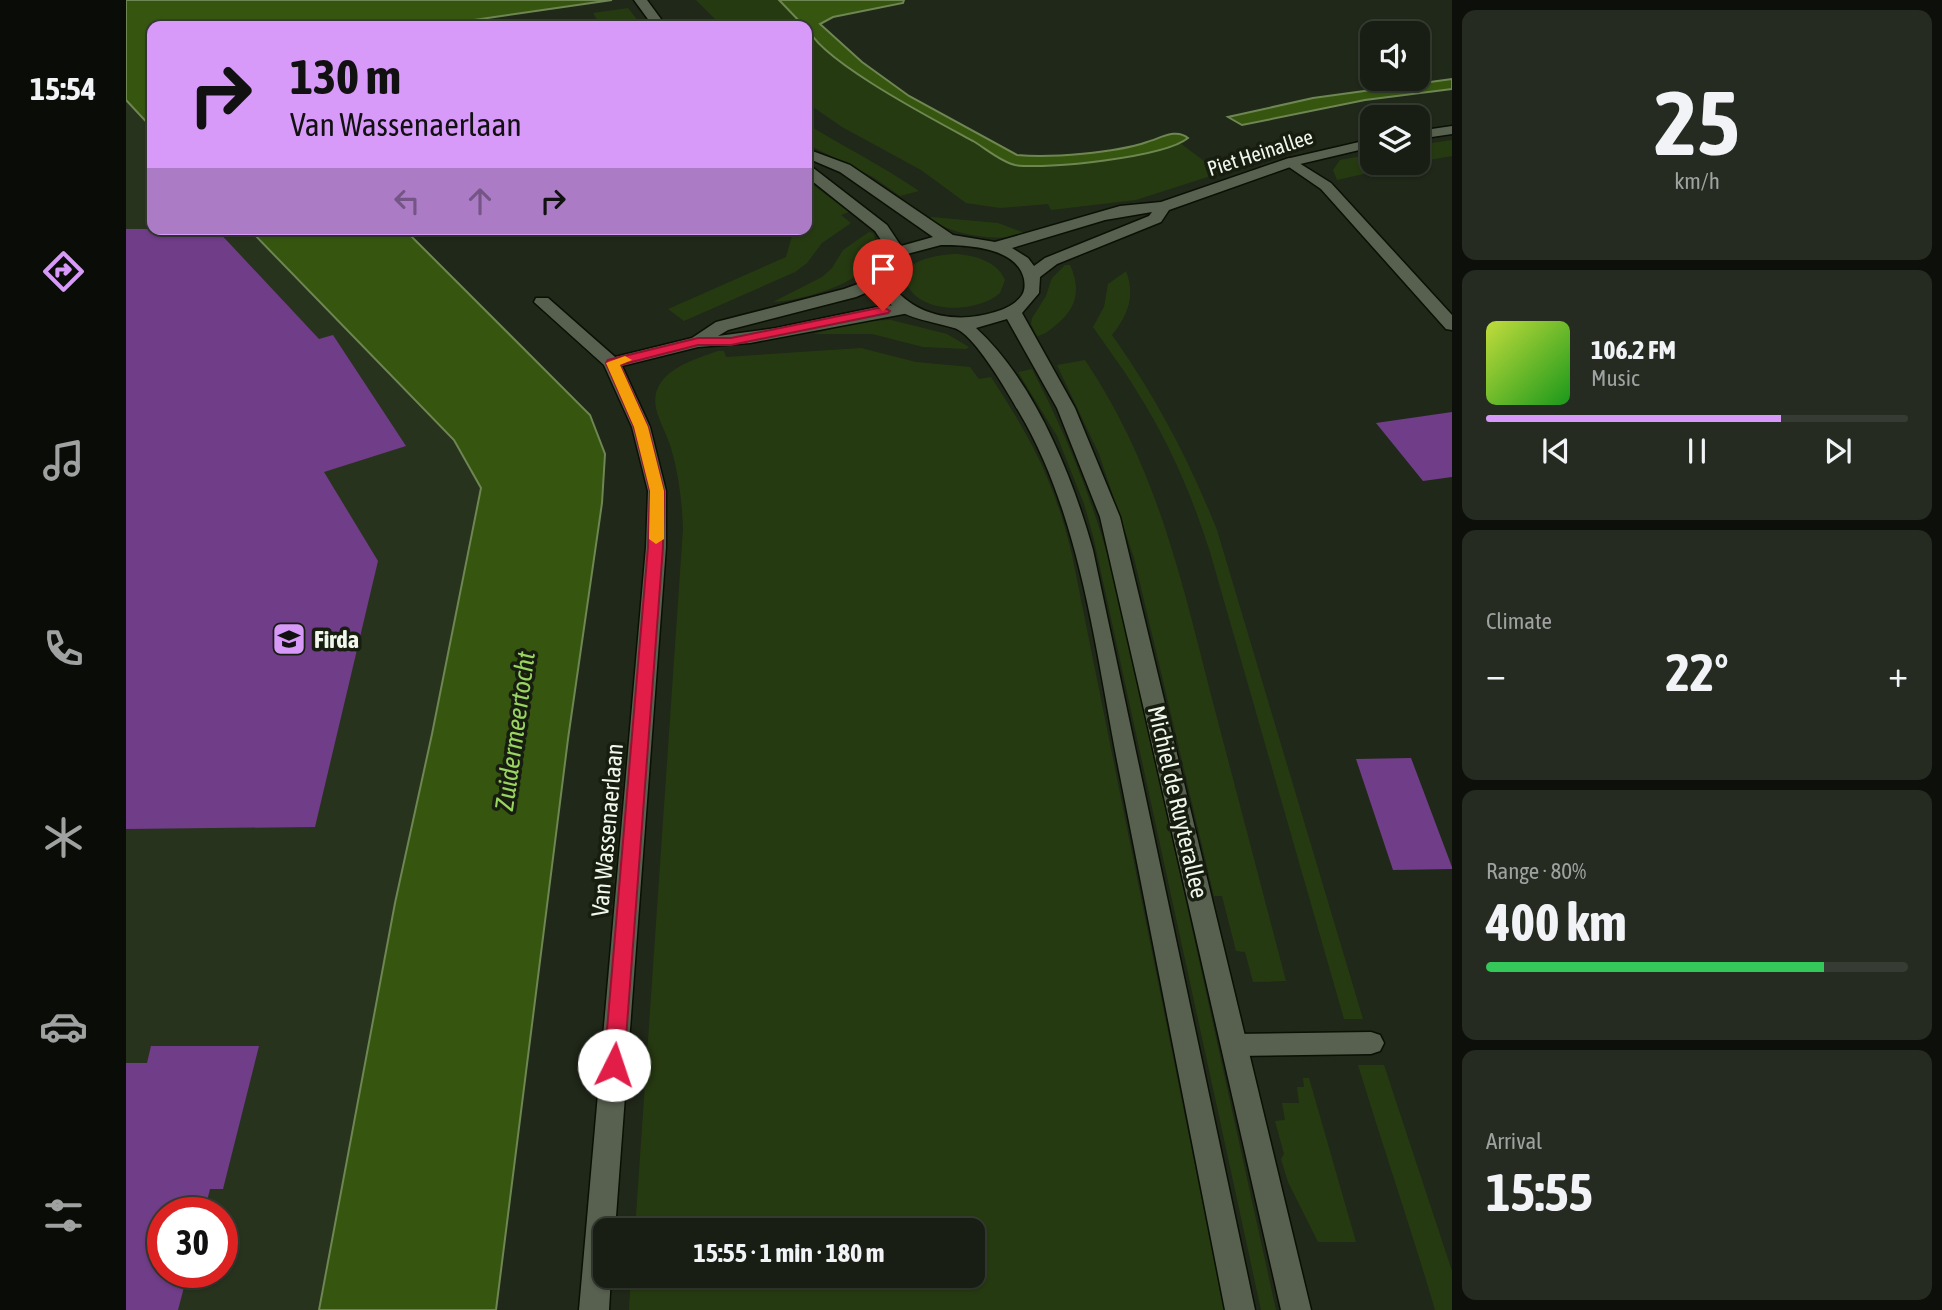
<!DOCTYPE html>
<html lang="en">
<head>
<meta charset="utf-8">
<style>
  body { margin:0; font-family:"Asap Condensed",sans-serif; background:#252b21; color:#f1f3f6; height:100vh; display:flex; flex-direction:column; font-size:26px; white-space:nowrap }
  * { box-sizing:border-box; margin:0 }
  p { font-size:23px; color:#9fa2a0 }
  .icon { flex:none; width:38px; height:38px; fill:none; stroke:currentColor; stroke-width:2; stroke-linecap:round; stroke-linejoin:round }
  .map { position:relative; flex:1; overflow:hidden }
  .drawer { display:flex; flex-direction:column; gap:10px; padding:10px; background:#0d100a; width:490px }
  .drawer>* { flex:none }
  .guide { position:absolute; left:21px; top:21px; width:665px; height:214px; border-radius:14px; box-shadow:0 2px 5px #0004,0 0 0 2px #363c33; background:#d89af8; color:#111; overflow:hidden }
  .fabs { position:absolute; left:1234px; top:21px; display:grid; gap:14px }
  .fabs a { display:grid; place-items:center; width:70px; height:70px; border-radius:14px; background:#181e13; box-shadow:0 2px 5px #0004,0 0 0 2px #363c33; font-size:35px }
  .speed { position:absolute; left:21px; top:1197px; display:flex; gap:14px; font-size:35px; font-weight:700; text-align:center }
  .speed>* { display:grid; place-content:center; width:91px; height:91px; border-radius:50%; background:#181e13; box-shadow:0 2px 5px #0004,0 0 0 2px #363c33; line-height:1 }
  .speed .limit { border:10px solid #d22; background:#fff; color:#111 }
  .pin { position:absolute; display:grid; place-items:center; width:60px; height:60px; color:#fff; margin:-72px -30px; border-radius:50% 50% 50% 0; rotate:-45deg; box-shadow:0 0 7px #0007 }
  .pin .icon { rotate:45deg }
  .me { position:absolute; width:77px; margin:-38px; rotate:4deg; stroke-linejoin:round; filter:drop-shadow(0 0 5px #0008) }
  .turn { display:flex; align-items:center; gap:24px; height:147px; padding:0 28px; font-size:32px }
  .turn .icon { width:91px; height:91px; stroke-width:2.5 }
  .turn b { display:block; font-size:49px; line-height:60px }
  .lanes { display:flex; align-items:center; height:66px; padding:0 28px; background:#0003; justify-content:center; gap:35px; direction:ltr }
  .lanes .off { opacity:.35 }
  .big { font-size:52px; font-weight:700; line-height:1.1 }
  .drawer .card { flex:1; display:flex; flex-direction:column; justify-content:center; gap:10px; min-width:0; padding:0 24px; border-radius:14px; background:#252b21 }
  .drawer .dial { align-items:center; gap:0 }
  .dial b { font-size:91px; line-height:1 }
  .song { display:flex; align-items:center; gap:21px }
  .cover { width:84px; height:84px; border-radius:10px; background:linear-gradient(135deg,hsl(70 70% 55%),hsl(120 70% 35%)) }
  .played { height:7px; border-radius:4px; background:linear-gradient(90deg,#d89af8 70%,#363c33 70%) }
  .keys { display:flex; justify-content:space-around; direction:ltr }
  .heat { display:flex; justify-content:space-between; align-items:center; font-size:38px; direction:ltr }
  .charge { height:10px; border-radius:5px; background:linear-gradient(90deg,#34c759 80%,#363c33 0) }
  .trip { position:absolute; left:467px; top:1218px; width:392px; height:70px; border-radius:14px; background:#181e13; box-shadow:0 2px 5px #0004,0 0 0 2px #363c33; font-weight:700; line-height:70px; text-align:center }
  main { display:flex; flex:1; min-height:0 }
  .dock { display:flex; flex-direction:column; width:126px; justify-content:space-around; align-items:center; background:#0a0c08; color:#9fa2a0 }
  .dock .icon { width:49px; height:49px }
  .dock .on { color:#d89af8 }
  .dock b { font-size:32px; color:#f1f3f6 }
  .map>svg:first-child { display:block }
  .built { fill:#28331e; fill-rule:evenodd }
  .green { fill:#263a11 }
  .water { fill:#365610; stroke:#6e8652; stroke-width:2 }
  .building { fill:#703d88 }
  .lines { fill:none; stroke-linecap:round; stroke-linejoin:round }
  .lane-casing { stroke:#0a1004; stroke-width:3 }
  .street-casing { stroke:#0a1004; stroke-width:3 }
  .secondary-casing { stroke:#0a1004; stroke-width:3 }
  .lane { fill:#586150; fill-rule:evenodd }
  .street { fill:#586150; fill-rule:evenodd }
  .secondary { fill:#586150; fill-rule:evenodd }
  .route { fill:#e11d48; stroke:#92132f; stroke-width:2 }
  .slow { fill:#f59e0b }
  .labels { text-anchor:middle; dominant-baseline:central; stroke-width:7; stroke-linejoin:round; paint-order:stroke }
  .far-street-label { font-size:21px; fill:#f1f7ed; stroke:#171e10 }
  .poi-label { font-size:24px; font-weight:bold; fill:#f1f7ed; stroke:#171e10; text-anchor:start }
  .street-label { font-size:24px; fill:#f1f7ed; stroke:#171e10 }
  .water-label { font-size:26px; font-style:italic; fill:#9ad461; stroke:#171e10 }
</style>
</head>
<body>
<main>
<nav class="dock">
<b>15:54</b>
<svg class="icon on" aria-label="directions" viewBox="0 0 24 24"><path d="M12 3l9 9-9 9-9-9zM9 14v-3h6M13 9l2 2-2 2"/></svg>
<svg class="icon" aria-label="music" viewBox="0 0 24 24"><path d="M9 18V5l10-2v13"/><circle cx="6" cy="18" r="3"/><circle cx="16" cy="16" r="3"/></svg>
<svg class="icon" aria-label="phone" viewBox="0 0 24 24"><path d="M5 4h4l2 5-3 2q2 4 5 5l2-3 5 2v4C11 20 4 13 5 4z"/></svg>
<svg class="icon" aria-label="climate" viewBox="0 0 24 24"><path d="M12 3v18M4 7l16 10M4 17L20 7"/></svg>
<svg class="icon" aria-label="car" viewBox="0 0 24 24"><path d="M5 17H2v-5l4-1 3-4h7l3 4 3 1v5h-3M9 17h6M6 11h13"/><circle cx="7" cy="17" r="2"/><circle cx="17" cy="17" r="2"/></svg>
<svg class="icon" aria-label="filters" viewBox="0 0 24 24"><path d="M4 7h16M4 17h16"/><circle cx="9" cy="7" r="2"/><circle cx="15" cy="17" r="2"/></svg>
</nav>
<div class="map">
<svg width="1326" height="1310" viewBox="0 0 1326 1310">
  <rect width="100%" height="100%" fill="#202819"/>
  <!-- built -->
  <path class="built" d="M 26,80 L 26,229 L 206,229 L 415,461 L 283,1310 L 0,1310 L 0,83 ZM 37,1213 L 96,1213 L 96,1272 L 37,1272 Z"/>
  <!-- green -->
  <path class="green" d="M 570,0 L 653,0 L 678,26 L 596,26 Z
    M 502,8 L 516,26 L 475,26 L 467,13 Z
    M 681,30 L 692,42 L 886,164 L 1014,155 L 1054,143 L 1094,173 L 1010,200 L 925,210 L 922,204 L 874,208 L 840,203 L 795,170 L 716,127 L 681,103 Z
    M 681,124 C 718,147 757,166 793,191 L 774,196 L 747,177 L 681,144 Z
    M 1326,140 L 1326,156 L 1292,162 L 1292,145 Z
    M 1246,154 L 1246,163 L 1286,163 L 1211,180 L 1207,170 L 1214,160 Z
    M 681,180 L 723,212 L 715,215 L 725,223 L 696,243 L 681,263 L 669,272 L 558,321 L 542,309 L 660,257 L 668,229 L 681,229 Z
    M 806,217 L 872,223 L 901,234 C 873,242 827,236 803,218 Z
    M 743,232 L 747,233 C 770,277 676,301 647,302 L 696,277 L 706,268 L 717,250 Z
    M 831,254 C 850,256 871,261 879,280 L 874,293 C 853,312 800,315 783,288 C 765,261 815,254 831,254 Z
    M 939,265 L 944,265 C 955,289 951,308 930,325 C 924,330 918,335 911,336 L 905,324 L 906,318 L 920,296 L 926,278 Z
    M 1006,267 L 1000,271 C 1010,297 1001,316 986,335 C 1030,397 1063,460 1091,530 L 1237,1019 L 1218,1019 L 1084,552 C 1066,495 1042,440 1010,390 C 997,368 981,348 967,327 L 978,307 L 982,284 Z
    M 765,320 L 821,334 L 843,347 L 840,349 L 797,347 L 746,334 L 687,334 L 735,321 Z
    M 735,348 L 790,362 L 844,367 L 853,379 L 865,377 C 905,438 929,483 946,555 L 1098,1310 L 503,1310 L 505,1276 L 847,1276 L 847,1230 L 509,1230 L 557,529 C 556,502 553,475 545,448 C 541,435 533,421 530,408 C 523,372 567,360 592,351 L 598,351 L 600,357 Z
    M 959,360 C 1030,466 1054,574 1085,695 C 1110,790 1135,886 1160,981 L 1127,982 L 1119,952 L 1110,951 L 1096,896 L 1088,896 L 1008,558 L 973,454 L 931,365 Z
    M 906,369 C 946,446 970,509 992,593 L 1150,1310 L 1135,1310 L 968,540 L 958,504 L 931,436 L 892,372 Z
    M 1232,1065 L 1258,1065 L 1326,1271 L 1326,1310 L 1309,1310 C 1285,1228 1257,1147 1232,1065 Z
    M 1177,1078 L 1183,1078 L 1230,1242 L 1192,1242 L 1162,1182 L 1155,1159 L 1158,1154 L 1149,1121 L 1159,1120 L 1156,1103 L 1173,1103 L 1171,1087 L 1178,1087 Z"/>
  <!-- water -->
  <path class="water" d="M 0,0 L 486,0 L 307,26 L 26,26 L 26,128 L 0,100 Z
    M 653,0 L 778,0 L 777,3 L 707,17 L 694,24 L 736,62 L 783,96 L 891,155 C 925,158 989,153 1021,142 C 1035,138 1050,128 1062,138 C 1039,157 920,170 889,165 C 875,162 859,148 847,141 C 814,123 690,59 681,26 L 678,26 Z
    M 1326,79 L 1326,89 L 1239,100 L 1116,125 L 1102,117 L 1187,98 Z
    M 123,229 L 278,229 L 464,415 L 479,454 L 476,503 L 442,739 L 370,1310 L 193,1310 L 269,903 L 306,734 L 355,488 L 328,440 Z"/>
  <!-- building -->
  <path class="building" d="M 0,229 L 90,229 L 193,339 L 207,335 L 280,446 L 198,472 L 252,561 L 189,827 L 0,829 Z
    M 1326,412 L 1326,477 L 1297,481 L 1250,423 Z
    M 1285,758 L 1326,867 L 1326,869 L 1267,870 L 1230,759 Z
    M 25,1046 L 133,1046 L 97,1189 L 84,1189 L 78,1213 L 37,1213 L 37,1272 L 62,1272 L 52,1310 L 0,1310 L 0,1063 L 21,1063 Z"/>
  <g class="lines">
    <defs>
      <path id="lane" d="M 1245,1032 L 1254,1035 L 1258,1043 L 1254,1051 L 1245,1054 L 1108,1056 L 1099,1053 L 1095,1045 L 1099,1037 L 1108,1034 Z"/>
      <path id="street" d="M 1165,158 L 1205,183 L 1326,315 L 1326,330 L 1320,329 L 1195,189 L 1160,165 L 1158,162 L 1160,159 Z
        M 754,276 L 762,281 L 760,284 L 730,297 L 602,330 L 592,336 L 650,328 L 751,307 L 777,304 L 785,309 L 783,313 L 624,343 L 572,347 L 496,366 L 524,427 L 540,491 L 540,547 L 489,1230 L 480,1230 L 480,1276 L 485,1276 L 483,1310 L 453,1310 L 520,547 L 522,491 L 506,427 L 478,365 L 408,302 L 410,298 L 422,298 L 489,357 L 566,338 L 590,322 L 718,289 Z"/>
      <path id="secondary" d="M 508,0 L 521,0 L 540,26 L 527,26 Z
        M 1326,126 L 1326,134 L 1292,139 L 1292,131 Z
        M 1246,139 L 1246,147 L 1170,165 L 1043,210 L 1035,222 L 931,264 L 914,277 L 913,293 L 896,313 L 949,408 L 994,517 L 1185,1310 L 1155,1310 L 974,517 L 931,408 L 881,319 L 850,328 C 908,381 946,475 967,550 L 1129,1310 L 1099,1310 C 1064,1132 1029,954 994,776 C 970,656 956,518 893,412 C 882,393 848,333 828,328 C 788,316 773,321 747,283 L 748,266 L 763,252 L 749,231 L 681,177 L 681,166 L 686,167 L 761,225 L 775,246 L 807,237 L 714,172 L 681,158 L 681,149 L 724,165 L 827,235 L 869,242 L 994,206 L 1035,202 L 1160,159 ZM 1026,212 L 1023,216 L 919,258 L 908,266 L 902,258 L 886,248 L 979,220 ZM 815,245 C 841,245 891,247 898,279 C 899,285 899,290 896,295 C 890,304 879,309 869,312 C 831,324 789,317 764,283 L 764,268 L 781,254 Z"/>
    </defs>
    <!-- lane casing -->
    <use href="#lane" class="lane-casing"/>
    <!-- street casing -->
    <use href="#street" class="street-casing"/>
    <!-- secondary casing -->
    <use href="#secondary" class="secondary-casing"/>
    <!-- lane -->
    <use href="#lane" class="lane"/>
    <!-- street -->
    <use href="#street" class="street"/>
    <!-- secondary -->
    <use href="#secondary" class="secondary"/>
  </g>
  <!-- route -->
  <path class="route" d="M 757,307 L 764,311 L 762,313 L 605,345 L 572,345 L 494,365 L 522,427 L 538,491 L 537,547 L 498,1065 L 495,1071 L 488,1073 L 481,1071 L 478,1065 L 522,547 L 524,491 L 508,427 L 480,363 L 482,360 L 572,338 L 605,338 Z"/>
  <!-- slow -->
  <path class="slow" d="M 499,356 L 506,360 L 494,365 L 522,427 L 538,491 L 538,539 L 530,544 L 523,539 L 524,491 L 508,427 L 480,363 Z"/>
  <!-- icons -->
  <defs>
    <symbol id="university-square" viewBox="-11 -11 22 22"><rect x="-9" y="-9" width="18" height="18" rx="4" fill="#d89af8" stroke="#171e10"/><path d="M0-5L7-2L0 1L-7-2ZM-4 1L0 2.5L4 1V4Q0 6-4 4Z" fill="#111"/></symbol>
  </defs>
  <g fill-rule="evenodd">
    <use href="#university-square" x="144" y="620" width="38" height="38"/>
  </g>
  <g class="labels">
    <!-- far-street labels -->
    <g class="far-street-label">
      <text transform="translate(1134 152) rotate(-18)">Piet Heinallee</text>
    </g>
    <!-- poi labels -->
    <g class="poi-label">
      <text x="188" y="639">Firda</text>
    </g>
    <!-- street labels -->
    <g class="street-label">
      <text transform="translate(1052 802) rotate(77)">Michiel de Ruyterallee</text>
      <text transform="translate(481 830) rotate(-85)">Van Wassenaerlaan</text>
    </g>
    <!-- water labels -->
    <g class="water-label">
      <text transform="translate(389 731) rotate(-82)">Zuidermeertocht</text>
    </g>
  </g>
</svg>
<div class="fabs">
<a><svg class="icon" aria-label="sound" viewBox="0 0 24 24"><path d="M4 9h4l5-4v14l-5-4H4zM17 9q2 3 0 6"/></svg></a>
<a><svg class="icon" aria-label="layers" viewBox="0 0 24 24"><path d="M12 4l9 5-9 5-9-5zM3 14l9 5 9-5"/></svg></a>
</div>
<div class="speed"><div class="limit">30</div></div>
<div class="pin" style="left:757px;top:311px;background:#d93025"><svg class="icon" aria-label="arrive" viewBox="0 0 24 24"><path d="M6 21V4h12l-3 4 3 4H6"/></svg></div>
<svg class="me" style="left:488px;top:1065px" viewBox="-20 -20 40 40"><circle r="19" fill="#fff"/><path d="M0-13L10 11 0 6-10 11z" fill="#e11d48"/></svg>
<div class="trip">15:55 · 1 min · 180 m</div>
<div class="guide">
<div class="turn"><svg class="icon" aria-label="right" viewBox="0 0 24 24"><path d="M7 20v-9h11M14 6l5 5-5 5"/></svg><div><b>130 m</b>Van Wassenaerlaan</div></div>
<div class="lanes"><svg class="icon off" aria-label="left" viewBox="0 0 24 24"><path d="M17 20v-9H6M10 6l-5 5 5 5"/></svg><svg class="icon off" aria-label="ahead" viewBox="0 0 24 24"><path d="M12 20V5M6 11l6-6 6 6"/></svg><svg class="icon" aria-label="right" viewBox="0 0 24 24"><path d="M7 20v-9h11M14 6l5 5-5 5"/></svg></div>
</div>
</div>
<section class="drawer">
<div class="card dial"><b>25</b><p>km/h</p></div>
<div class="card">
<div class="song"><i class="cover"></i><div><b>106.2 FM</b><p>Music</p></div></div>
<div class="played"></div>
<div class="keys"><svg class="icon" aria-label="previous" viewBox="0 0 24 24"><path d="M18 5L8 12l10 7zM5 5v14"/></svg><svg class="icon" aria-label="pause" viewBox="0 0 24 24"><path d="M8 5v14M16 5v14"/></svg><svg class="icon" aria-label="next" viewBox="0 0 24 24"><path d="M6 5l10 7-10 7zM19 5v14"/></svg></div>
</div>
<div class="card"><p>Climate</p>
<div class="heat"><a>−</a><b class="big">22°</b><a>+</a></div>
</div>
<div class="card"><p>Range · 80%</p><b class="big">400 km</b><div class="charge"></div></div>
<div class="card"><p>Arrival</p><b class="big">15:55</b></div>
</section>
</main>
</body>
</html>
